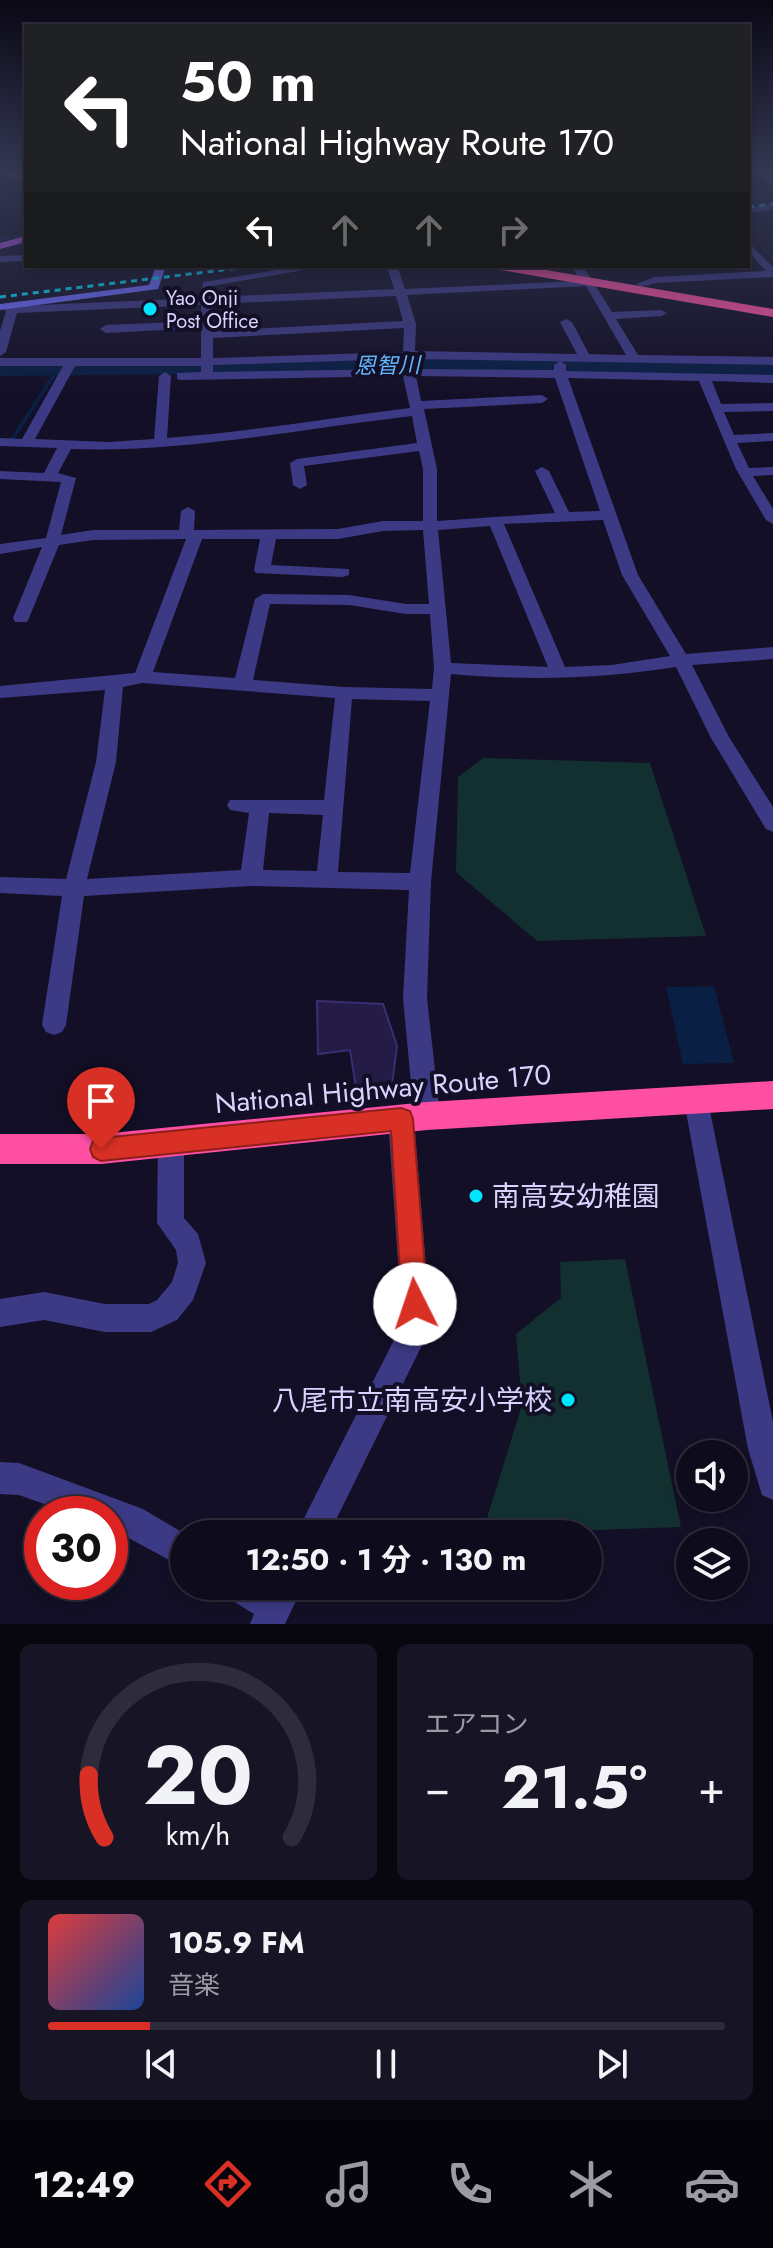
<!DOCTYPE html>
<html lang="ja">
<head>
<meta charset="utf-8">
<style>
  body { margin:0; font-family:Jost,"Noto Sans JP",sans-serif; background:#171425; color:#f1f3f6; height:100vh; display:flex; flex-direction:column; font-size:30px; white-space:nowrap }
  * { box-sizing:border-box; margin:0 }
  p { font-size:26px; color:#9b9ba3 }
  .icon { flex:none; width:44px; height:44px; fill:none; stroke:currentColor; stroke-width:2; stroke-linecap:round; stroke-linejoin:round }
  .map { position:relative; height:1624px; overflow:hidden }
  .sheet { display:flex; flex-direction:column; gap:20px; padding:20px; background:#08060f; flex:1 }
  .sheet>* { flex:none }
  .top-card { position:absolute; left:24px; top:24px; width:726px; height:244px; border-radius:0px; box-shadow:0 4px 12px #0003,0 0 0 2px #2e2b3b; background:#202124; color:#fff; overflow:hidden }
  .buttons { position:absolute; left:676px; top:1440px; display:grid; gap:16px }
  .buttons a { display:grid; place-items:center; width:72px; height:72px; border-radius:50%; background:#0e0b1c; box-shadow:0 4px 12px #0003,0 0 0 2px #2e2b3b; font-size:40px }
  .speed { position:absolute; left:24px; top:1496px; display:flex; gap:16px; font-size:40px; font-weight:700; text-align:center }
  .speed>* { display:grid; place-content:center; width:104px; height:104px; border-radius:50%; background:#0e0b1c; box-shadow:0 4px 12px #0003,0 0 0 2px #2e2b3b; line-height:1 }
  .speed .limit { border:12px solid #d22; background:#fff; color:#111 }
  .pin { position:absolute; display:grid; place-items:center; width:68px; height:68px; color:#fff; margin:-82px -34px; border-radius:50% 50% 50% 0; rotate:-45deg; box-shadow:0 0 8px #0007 }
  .pin .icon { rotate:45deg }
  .me { position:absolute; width:88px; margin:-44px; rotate:356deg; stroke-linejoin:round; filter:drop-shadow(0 0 6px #0008) }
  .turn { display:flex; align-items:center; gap:28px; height:168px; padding:0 24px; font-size:36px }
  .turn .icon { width:104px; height:104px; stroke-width:2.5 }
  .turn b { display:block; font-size:56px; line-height:68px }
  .lanes { display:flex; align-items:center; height:76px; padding:0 24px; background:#0003; justify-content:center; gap:40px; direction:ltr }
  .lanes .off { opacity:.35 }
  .big { font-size:60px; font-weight:700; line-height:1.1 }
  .sheet .card { flex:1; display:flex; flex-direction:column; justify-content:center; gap:12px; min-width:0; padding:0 28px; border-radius:12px; background:#171425 }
  .sheet .dial { align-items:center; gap:0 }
  .dial svg { height:208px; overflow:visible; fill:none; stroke:#2e2b3b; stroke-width:7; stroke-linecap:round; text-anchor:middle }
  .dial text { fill:#f1f3f6; stroke:none }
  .song { display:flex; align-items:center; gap:24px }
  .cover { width:96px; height:96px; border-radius:12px; background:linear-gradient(135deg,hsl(0 70% 55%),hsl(220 70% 35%)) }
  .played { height:8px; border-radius:4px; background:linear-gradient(90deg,#d93025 15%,#2e2b3b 15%) }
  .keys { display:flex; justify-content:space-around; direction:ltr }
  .heat { display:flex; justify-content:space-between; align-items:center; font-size:44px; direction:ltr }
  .sheet .tiles { flex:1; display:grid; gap:20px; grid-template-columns:1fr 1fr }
  .card:last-child { grid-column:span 2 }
  .trip { position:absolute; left:170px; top:1520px; width:432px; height:80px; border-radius:40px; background:#0e0b1c; box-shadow:0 4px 12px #0003,0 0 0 2px #2e2b3b; font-weight:700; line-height:80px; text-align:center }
  .menu { display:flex; height:128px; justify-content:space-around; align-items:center; background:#06040b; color:#9b9ba3 }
  .menu .icon { width:56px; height:56px }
  .menu .current { color:#d93025 }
  .menu b { font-size:36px; color:#f1f3f6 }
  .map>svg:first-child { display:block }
  .green { fill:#12302f }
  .water { fill:#0a1f44 }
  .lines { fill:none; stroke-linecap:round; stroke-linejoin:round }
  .stream-far1 { stroke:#0a1f44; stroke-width:3 }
  .stream { stroke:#0a1f44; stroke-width:4 }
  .river { fill:#0a1f44; fill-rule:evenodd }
  .building { fill:#241b47; stroke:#3b2d73; stroke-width:2 }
  .street { fill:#3d3a85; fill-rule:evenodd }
  .secondary { fill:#6f6bff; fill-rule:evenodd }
  .primary { fill:#c25bff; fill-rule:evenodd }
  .highway { fill:#ff4fa3; fill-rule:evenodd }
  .rail { stroke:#00e5ff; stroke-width:3; stroke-dasharray:6 5; stroke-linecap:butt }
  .route { fill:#d93025; stroke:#8d1f18; stroke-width:2 }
  .poi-dot { fill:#00e5ff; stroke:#130f26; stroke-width:3 }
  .labels { text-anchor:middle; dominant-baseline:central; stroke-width:8; stroke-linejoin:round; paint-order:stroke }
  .far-poi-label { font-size:20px; fill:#d9d4ff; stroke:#130f26; text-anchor:start }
  .far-water-label { font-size:22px; font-style:italic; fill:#62b6ff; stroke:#130f26 }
  .near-street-label { font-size:28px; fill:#d9d4ff; stroke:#130f26 }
  .near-poi-label { font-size:28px; fill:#d9d4ff; stroke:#130f26; text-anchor:start }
</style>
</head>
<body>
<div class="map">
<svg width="773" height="1624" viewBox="0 0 773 1624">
  <rect width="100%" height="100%" fill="#130f26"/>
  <!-- green -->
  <path class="green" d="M 483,758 L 650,763 L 706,936 L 537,941 L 456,872 L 458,777 Z
    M 625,1259 L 681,1527 L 482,1534 L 522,1405 L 516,1334 L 561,1298 L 560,1262 Z"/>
  <!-- water -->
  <path class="water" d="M 714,986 L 734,1063 L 683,1064 L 666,987 Z"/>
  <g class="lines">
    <!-- stream-far1 -->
    <path class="stream-far1" d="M 0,240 L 26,235"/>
    <!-- stream -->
    <path class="stream" d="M 0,445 L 13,438 L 57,370"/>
    <!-- river -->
    <path class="river" d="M 464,357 L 773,365 L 773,379 L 464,371 L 0,376 L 0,362 Z"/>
  </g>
  <!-- building -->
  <path class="building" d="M 317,1001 L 383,1004 L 397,1046 L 391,1092 L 357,1094 L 350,1050 L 318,1054 Z"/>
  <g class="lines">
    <!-- street -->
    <path class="street" d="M 749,169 L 759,169 L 773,179 L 773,186 Z
      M 773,204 L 773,210 L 748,213 L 748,207 Z
      M 748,242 L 773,267 L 773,277 L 656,283 L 641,287 L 636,284 L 655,277 L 766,271 L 748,251 Z
      M 26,255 L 26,261 L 0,262 L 0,256 Z
      M 302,266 L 327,266 L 212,286 L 213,297 L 394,289 L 387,266 L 397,266 L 405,289 L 579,281 L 573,266 L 583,266 L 612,312 L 661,310 L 667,313 L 661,316 L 616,319 L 638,355 L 773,357 L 773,365 L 415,359 L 415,369 L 554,370 L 554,365 L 560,361 L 566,365 L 566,371 L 773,375 L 773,383 L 712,381 L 721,404 L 773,403 L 773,411 L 724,412 L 734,435 L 773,433 L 773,441 L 737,443 L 749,468 L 773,467 L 773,475 L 753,476 L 773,509 L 773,524 L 766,520 L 736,469 L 699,381 L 568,378 L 638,575 L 686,654 L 773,647 L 773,659 L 692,665 L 729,737 L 773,807 L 773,832 L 766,829 L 711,738 L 676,667 C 600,679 527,681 451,674 L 431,882 L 427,998 L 440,1116 L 436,1124 L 427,1128 L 418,1124 L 414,1116 L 403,998 L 409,890 L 251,886 L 84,896 L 66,1025 L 62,1032 L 54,1035 L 46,1032 L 42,1025 L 62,896 L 0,893 L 0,877 L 66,879 L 96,762 L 105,690 L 0,698 L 0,686 L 135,673 L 186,539 L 93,540 L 59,545 L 29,618 L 27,622 L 15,622 L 13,618 L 42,547 L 0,554 L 0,544 L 46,538 L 61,482 L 0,479 L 0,471 L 44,473 L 57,448 L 0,446 L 0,438 L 22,439 L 63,366 L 0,366 L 0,358 L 201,358 L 201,328 L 106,333 L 100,329 L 106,325 L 201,321 L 201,305 L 17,313 L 6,352 L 0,356 L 0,331 L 6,311 L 1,306 L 7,303 L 15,306 L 201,298 L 203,282 ZM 586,286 L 626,355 L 589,354 L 572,322 L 566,319 L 560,322 L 577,354 L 415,351 L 416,324 L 407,295 ZM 396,296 L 403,321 L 213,331 L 213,304 ZM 404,328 L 403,352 L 213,358 L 213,338 ZM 403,359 L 403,369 L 213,372 L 213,365 ZM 75,366 L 201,366 L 201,372 L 177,373 L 177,379 L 181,380 L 403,376 L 410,408 C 329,418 249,432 167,438 L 171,376 L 165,372 L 159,376 L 154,439 L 108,442 L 35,439 ZM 416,376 L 555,378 L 600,511 L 569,512 L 549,471 L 542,467 L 535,471 L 555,513 L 437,521 L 437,469 L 424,409 L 542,403 L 548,399 L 542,395 L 421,401 ZM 412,416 L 417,443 L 297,459 L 290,463 L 293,485 L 300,489 L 307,485 L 304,466 L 419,451 L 423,469 L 423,521 L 383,521 L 338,529 L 194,530 L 195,511 L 188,507 L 181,511 L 179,530 L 93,530 L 61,535 L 76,478 L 58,473 L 71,449 C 186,453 298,429 412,416 ZM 603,520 L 622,575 L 670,656 L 612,665 L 565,667 L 504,524 ZM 490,526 L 548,667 L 451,663 L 438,530 ZM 423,530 L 429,604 L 406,604 L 349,595 L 263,594 L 255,599 L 235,678 L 153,672 L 202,539 L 260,539 L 254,570 L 256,573 L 343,577 L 349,575 L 349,569 L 271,565 L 276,539 L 338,539 L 383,531 ZM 270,604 L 349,605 L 406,614 L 430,614 L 434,668 L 432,689 L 344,687 L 253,680 ZM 142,683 L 335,698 L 324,800 L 230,800 L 227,805 L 230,810 L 249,813 L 241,870 L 87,879 L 116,762 L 123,687 ZM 352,699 L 430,701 L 410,873 L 338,872 ZM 269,813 L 323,815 L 317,871 L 263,870 Z
      M 696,1089 L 705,1093 L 708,1101 L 773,1422 L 773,1500 L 762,1495 L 748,1449 L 684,1101 L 687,1093 Z
      M 401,1107 L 410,1111 L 414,1119 L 429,1304 L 424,1341 L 329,1534 L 296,1534 L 395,1338 L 401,1304 L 388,1119 L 392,1111 Z
      M 171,1130 L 180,1133 L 184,1142 L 184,1218 L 198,1234 L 206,1263 L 193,1300 L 177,1320 L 151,1332 L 105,1332 L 44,1320 L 0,1327 L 0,1299 L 44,1292 L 105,1304 L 149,1304 L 157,1300 L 172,1282 L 178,1263 L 176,1250 L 157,1223 L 158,1142 L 162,1133 Z
      M 0,1462 L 19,1463 L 143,1509 L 185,1534 L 184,1568 L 110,1528 L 110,1514 L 72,1514 L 19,1495 L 0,1494 Z
      M 223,1586 L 303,1586 L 285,1624 L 250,1624 L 254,1614 L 228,1598 Z"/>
    <!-- secondary -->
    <path class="secondary" d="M 156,266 L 166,266 L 158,289 L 0,310 L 0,304 L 149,285 Z"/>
    <!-- primary -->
    <path class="primary" d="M 26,236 L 26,242 L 0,249 L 0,243 Z"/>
    <!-- highway -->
    <path class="highway" d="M 0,169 L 26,174 L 26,180 L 0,175 Z
      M 495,266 L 523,266 L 773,309 L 773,317 L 501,270 Z
      M 773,1081 L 773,1109 L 427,1130 L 101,1164 L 0,1164 L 0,1134 L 101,1134 L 427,1102 Z"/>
    <!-- rail -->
    <path class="rail" d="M 748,207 L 773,204
      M 0,297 L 256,266"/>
  </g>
  <!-- sky -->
  <linearGradient id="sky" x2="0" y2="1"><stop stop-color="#0a0815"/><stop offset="0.43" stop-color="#333752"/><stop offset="1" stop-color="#333752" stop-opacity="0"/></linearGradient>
  <rect width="773" height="396" fill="url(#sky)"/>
  <!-- route -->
  <path class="route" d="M 401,1108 L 410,1111 L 413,1119 L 428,1304 L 425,1313 L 415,1317 L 406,1313 L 402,1304 L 391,1131 L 101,1161 L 93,1157 L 90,1149 L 93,1141 L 101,1138 Z"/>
  <!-- markers -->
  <g class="poi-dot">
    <circle cx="150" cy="309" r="8"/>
    <circle cx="476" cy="1196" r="8"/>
    <circle cx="568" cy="1400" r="8"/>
  </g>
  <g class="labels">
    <!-- far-poi labels -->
    <g class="far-poi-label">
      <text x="166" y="298">Yao Onji<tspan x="166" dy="23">Post Office</tspan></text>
    </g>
    <!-- far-water labels -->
    <g class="far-water-label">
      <text transform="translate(387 365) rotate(-1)">恩智川</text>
    </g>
    <!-- near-street labels -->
    <g class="near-street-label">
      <text transform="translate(383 1089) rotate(-5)">National Highway Route 170</text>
    </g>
    <!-- near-poi labels -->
    <g class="near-poi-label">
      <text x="492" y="1196">南高安幼稚園</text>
      <text x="552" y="1400" text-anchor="end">八尾市立南高安小学校</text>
    </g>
  </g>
</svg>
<div class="buttons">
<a><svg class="icon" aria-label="sound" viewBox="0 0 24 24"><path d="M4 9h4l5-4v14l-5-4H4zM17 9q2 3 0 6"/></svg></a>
<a><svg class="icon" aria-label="layers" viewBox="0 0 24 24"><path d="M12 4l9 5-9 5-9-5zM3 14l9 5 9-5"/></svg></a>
</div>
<div class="speed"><div class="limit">30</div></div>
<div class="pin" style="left:101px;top:1149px;background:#d93025"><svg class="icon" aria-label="arrive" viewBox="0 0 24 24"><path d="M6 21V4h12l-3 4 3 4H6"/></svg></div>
<svg class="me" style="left:415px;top:1304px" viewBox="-20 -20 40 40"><circle r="19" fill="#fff"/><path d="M0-13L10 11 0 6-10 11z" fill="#d93025"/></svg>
<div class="trip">12:50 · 1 分 · 130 m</div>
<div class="top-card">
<div class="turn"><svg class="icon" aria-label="left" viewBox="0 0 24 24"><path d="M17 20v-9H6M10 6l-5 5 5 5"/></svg><div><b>50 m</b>National Highway Route 170</div></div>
<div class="lanes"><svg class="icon" aria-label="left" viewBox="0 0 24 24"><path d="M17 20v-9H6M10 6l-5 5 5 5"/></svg><svg class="icon off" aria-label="ahead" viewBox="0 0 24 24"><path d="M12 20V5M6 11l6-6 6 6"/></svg><svg class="icon off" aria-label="ahead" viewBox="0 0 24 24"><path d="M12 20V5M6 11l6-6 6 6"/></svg><svg class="icon off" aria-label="right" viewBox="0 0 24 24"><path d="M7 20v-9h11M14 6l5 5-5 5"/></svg></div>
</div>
</div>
<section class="sheet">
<div class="tiles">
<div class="card dial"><svg viewBox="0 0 100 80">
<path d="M14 69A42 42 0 1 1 86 69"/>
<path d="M14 69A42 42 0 0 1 8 45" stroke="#d93025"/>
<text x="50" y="56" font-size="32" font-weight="700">20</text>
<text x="50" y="72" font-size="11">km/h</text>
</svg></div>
<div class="card"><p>エアコン</p>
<div class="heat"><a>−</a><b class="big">21.5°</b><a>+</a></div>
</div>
<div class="card">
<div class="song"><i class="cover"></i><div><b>105.9 FM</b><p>音楽</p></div></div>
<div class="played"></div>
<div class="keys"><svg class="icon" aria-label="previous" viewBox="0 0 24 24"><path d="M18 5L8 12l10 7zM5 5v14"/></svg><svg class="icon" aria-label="pause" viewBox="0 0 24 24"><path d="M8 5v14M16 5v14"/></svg><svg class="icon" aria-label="next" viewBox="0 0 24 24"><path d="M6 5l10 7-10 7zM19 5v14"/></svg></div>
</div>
</div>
</section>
<nav class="menu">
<b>12:49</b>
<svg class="icon current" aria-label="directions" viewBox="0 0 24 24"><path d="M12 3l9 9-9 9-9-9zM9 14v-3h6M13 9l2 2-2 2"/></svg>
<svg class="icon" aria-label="music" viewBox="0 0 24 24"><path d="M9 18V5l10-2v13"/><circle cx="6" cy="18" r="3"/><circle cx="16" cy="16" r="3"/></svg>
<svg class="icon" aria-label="phone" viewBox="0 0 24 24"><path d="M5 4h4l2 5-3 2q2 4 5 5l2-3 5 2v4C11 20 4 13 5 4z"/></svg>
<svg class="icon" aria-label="climate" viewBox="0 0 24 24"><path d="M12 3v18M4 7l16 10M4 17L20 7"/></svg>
<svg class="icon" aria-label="car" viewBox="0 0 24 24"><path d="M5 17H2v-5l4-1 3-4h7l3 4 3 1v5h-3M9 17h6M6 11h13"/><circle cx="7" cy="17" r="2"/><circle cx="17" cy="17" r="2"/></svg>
</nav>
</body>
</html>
